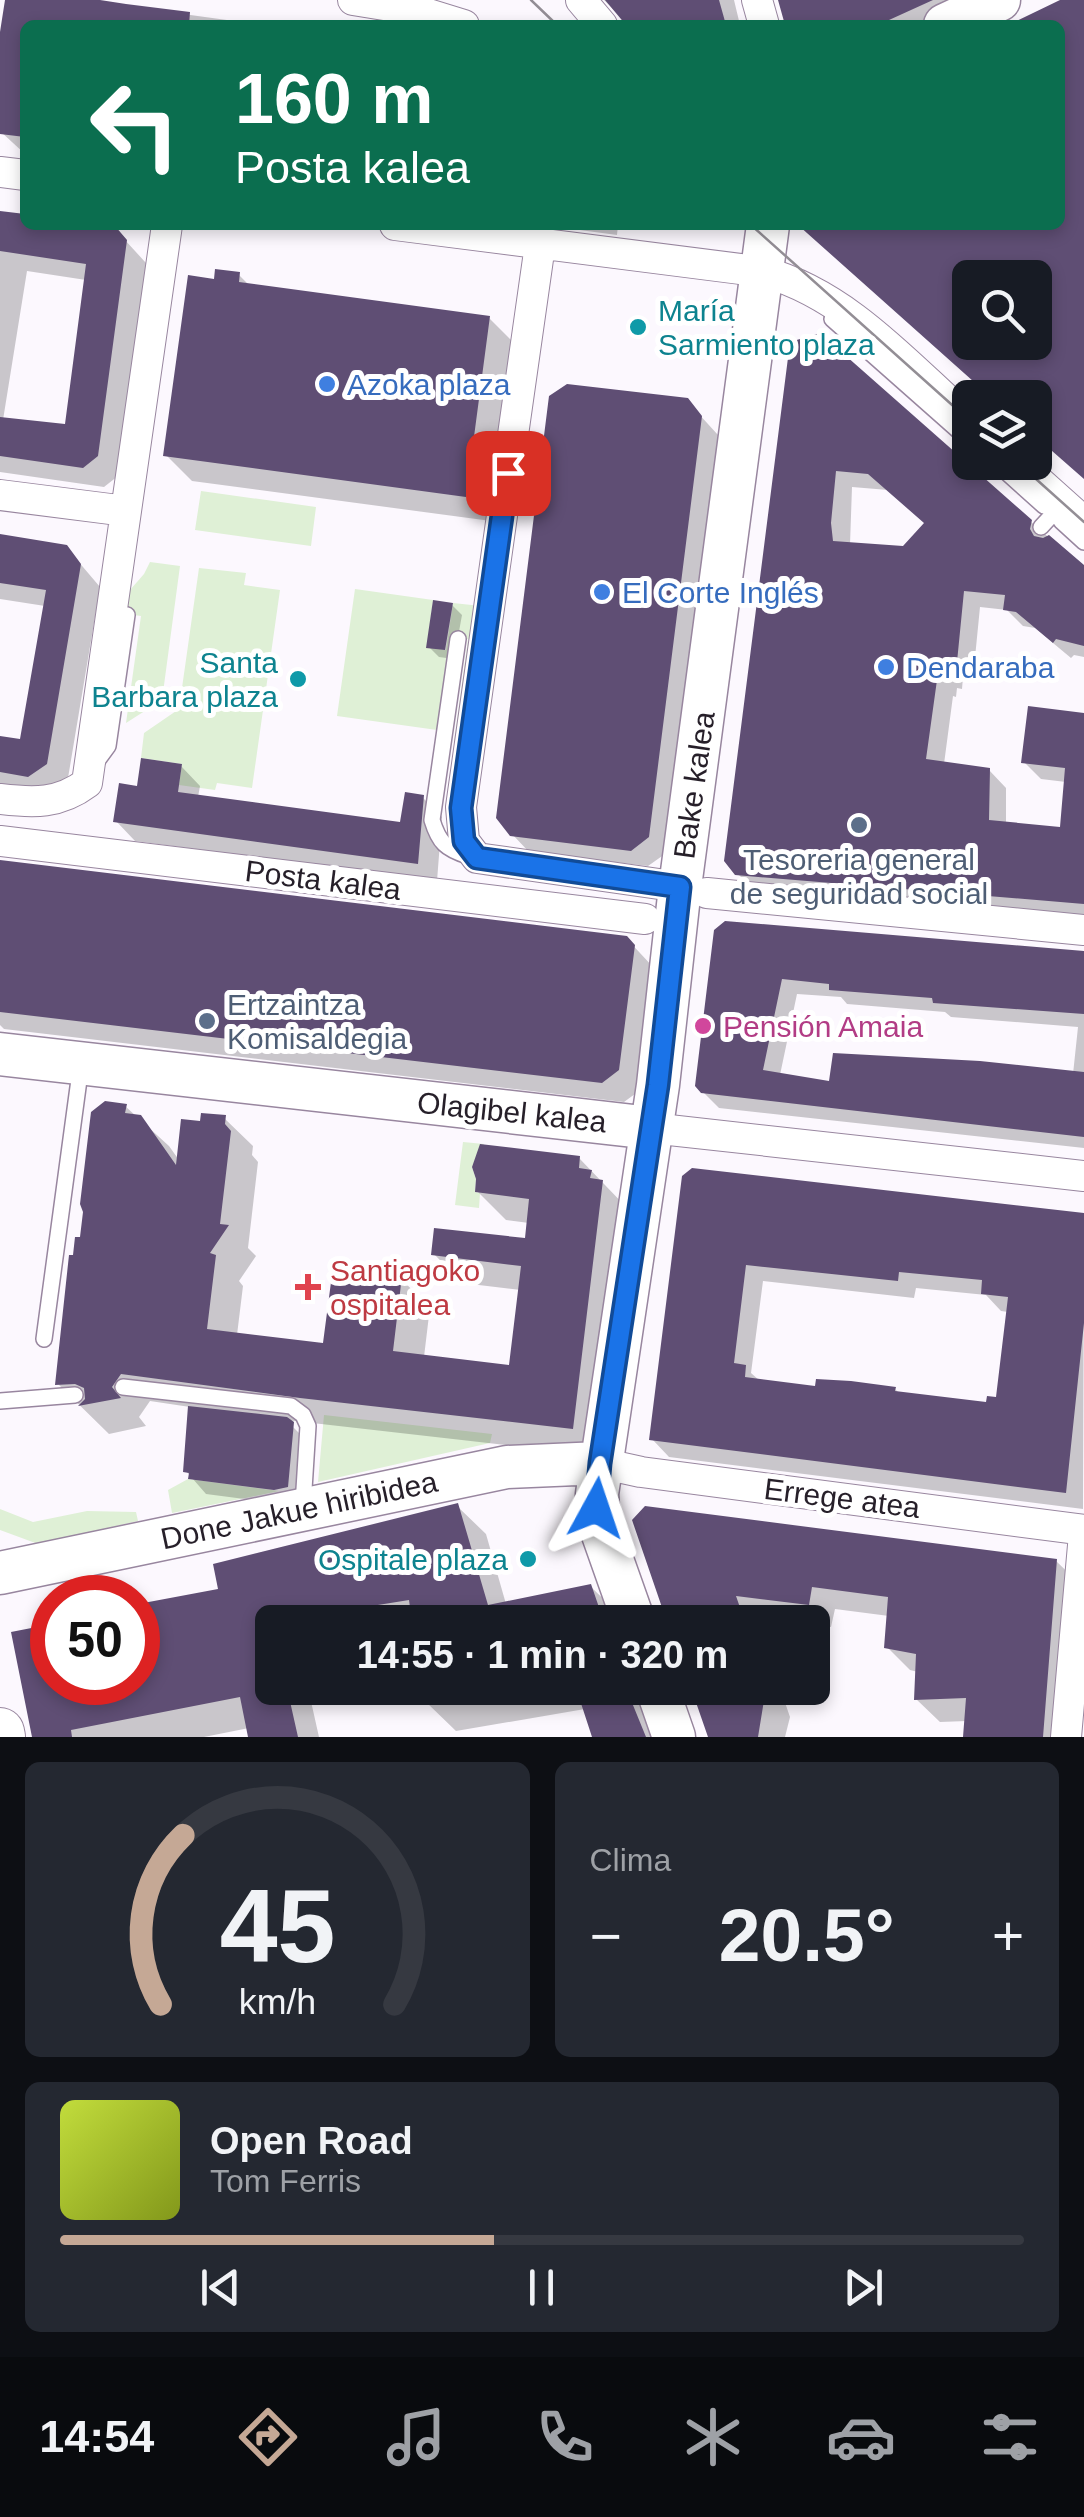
<!DOCTYPE html>
<html lang="es">
<head>
<meta charset="utf-8">
<style>
  body { margin:0; font-family:Helvetica,sans-serif; background:#242831; color:#f1f3f6; height:100vh; display:flex; flex-direction:column; font-size:38px; white-space:nowrap }
  * { box-sizing:border-box; margin:0 }
  p { font-size:32px; color:#9ea1a6 }
  .icon { flex:none; width:55px; height:55px; fill:none; stroke:currentColor; stroke-width:2; stroke-linecap:round; stroke-linejoin:round }
  .map { position:relative; height:1737px; overflow:hidden }
  .panel { display:flex; flex-direction:column; gap:25px; padding:25px; background:#0d0f14; flex:1 }
  .panel>* { flex:none }
  .guide { position:absolute; left:20px; top:20px; width:1045px; height:210px; border-radius:15px; box-shadow:0 5px 15px #0003; background:#0b6e4f; color:#fff; overflow:hidden }
  .controls { position:absolute; left:952px; top:260px; display:grid; gap:20px }
  .controls a { display:grid; place-items:center; width:100px; height:100px; border-radius:15px; background:#171b24; box-shadow:0 5px 15px #0003; font-size:50px }
  .speed { position:absolute; left:30px; top:1575px; display:flex; gap:20px; font-size:50px; font-weight:700; text-align:center }
  .speed>* { display:grid; place-content:center; width:130px; height:130px; border-radius:50%; background:#171b24; box-shadow:0 5px 15px #0003; line-height:1 }
  .speed .limit { border:15px solid #d22; background:#fff; color:#111 }
  .pin { position:absolute; display:grid; place-items:center; width:85px; height:85px; color:#fff; margin:-42px; border-radius:20px; box-shadow:0 5px 15px #0006 }
  .me { position:absolute; width:110px; margin:-55px; rotate:5deg; stroke-linejoin:round; filter:drop-shadow(0 0 8px #0008) }
  .turn { display:flex; align-items:center; gap:35px; height:210px; padding:0 50px; font-size:45px }
  .turn .icon { width:130px; height:130px; stroke-width:2.5 }
  .turn b { display:block; font-size:70px; line-height:85px }
  .big { font-size:75px; font-weight:600; line-height:1.1 }
  .panel .card { flex:1; display:flex; flex-direction:column; justify-content:center; gap:15px; min-width:0; padding:0 35px; border-radius:15px; background:#242831 }
  .panel .dial { align-items:center; gap:0 }
  .dial svg { height:260px; overflow:visible; fill:none; stroke:#363941; stroke-width:7; stroke-linecap:round; text-anchor:middle }
  .dial text { fill:#f1f3f6; stroke:none }
  .song { display:flex; align-items:center; gap:30px }
  .cover { width:120px; height:120px; border-radius:15px; background:linear-gradient(135deg,hsl(70 70% 55%),hsl(70 70% 35%)) }
  .played { height:10px; border-radius:5px; background:linear-gradient(90deg,#c5a895 45%,#363941 45%) }
  .keys { display:flex; justify-content:space-around; direction:ltr }
  .heat { display:flex; justify-content:space-between; align-items:center; font-size:55px; direction:ltr }
  .panel .tiles { flex:1; display:grid; gap:25px; grid-template-columns:1fr 1fr }
  .card:last-child { grid-column:span 2 }
  .trip { position:absolute; left:255px; top:1605px; width:575px; height:100px; border-radius:15px; background:#171b24; box-shadow:0 5px 15px #0003; font-weight:600; line-height:100px; text-align:center }
  .tab-bar { display:flex; height:160px; justify-content:space-around; align-items:center; background:#090b0e; color:#9ea1a6 }
  .tab-bar .icon { width:70px; height:70px }
  .tab-bar .selected { color:#c5a895 }
  .tab-bar b { font-size:45px; color:#f1f3f6 }
  .map>svg:first-child { display:block }
  .green { fill:#dff0d6 }
  .shadow { fill:#0003; fill-rule:evenodd }
  .building { fill:#5f4e74; fill-rule:evenodd }
  .lines { fill:none; stroke-linecap:round; stroke-linejoin:round }
  .lane-casing { stroke:#98869f; stroke-width:18 }
  .street-casing { stroke:#98869f; stroke-width:32 }
  .secondary-casing { stroke:#98869f; stroke-width:45 }
  .primary-casing { stroke:#98869f; stroke-width:50 }
  .lane { stroke:#fff; stroke-width:15 }
  .street { stroke:#fff; stroke-width:30 }
  .secondary { stroke:#fff; stroke-width:42 }
  .primary { stroke:#fff; stroke-width:48 }
  .tram { stroke:#938e95; stroke-width:2.5 }
  .route-casing { stroke:#114b97; stroke-width:25 }
  .route { stroke:#1a73e8; stroke-width:18 }
  .culture-dot { fill:#0f9aa8; stroke:#fff; stroke-width:4 }
  .shop-dot { fill:#3f7fe0; stroke:#fff; stroke-width:4 }
  .service-dot { fill:#5c6f8a; stroke:#fff; stroke-width:4 }
  .hotel-dot { fill:#d1479c; stroke:#fff; stroke-width:4 }
  .health-dot { fill:#e0444e; stroke:#fff; stroke-width:4 }
  .labels { text-anchor:middle; dominant-baseline:central; stroke-width:10; stroke-linejoin:round; paint-order:stroke }
  .culture-label { font-size:30px; fill:#0d838f; stroke:#fff; text-anchor:end }
  .shop-label { font-size:30px; fill:#366cbe; stroke:#fff; text-anchor:start }
  .street-label { font-size:30px; fill:#261f29; stroke:#fff }
  .service-label { font-size:30px; fill:#4e5e75; stroke:#fff }
  .hotel-label { font-size:30px; fill:#b23c85; stroke:#fff; text-anchor:start }
  .health-label { font-size:30px; fill:#be3a42; stroke:#fff; text-anchor:start }
</style>
</head>
<body>
<div class="map">
<svg width="1084" height="1737" viewBox="0 0 1084 1737">
  <rect width="100%" height="100%" fill="#fcf8fe"/>
  <!-- green -->
  <path class="green" d="M 201,491 L 316,507 L 311,546 L 195,530 Z
    M 150,562 L 180,566 L 162,700 L 126,723 L 141,616 L 119,613 L 130,590 L 144,574 Z
    M 199,568 L 246,573 L 244,585 L 280,590 L 252,788 L 217,783 L 215,790 L 179,785 L 182,764 L 141,758 L 144,733 L 179,709 Z
    M 355,589 L 433,600 L 427,647 L 446,650 L 453,603 L 481,606 L 462,743 L 454,742 L 468,639 L 450,637 L 437,730 L 337,716 Z
    M 463,1142 L 484,1144 L 472,1167 L 476,1179 L 475,1192 L 480,1193 L 479,1208 L 455,1205 Z
    M 324,1415 L 492,1434 L 490,1443 L 318,1482 Z
    M 188,1479 L 279,1491 L 172,1513 L 168,1490 Z
    M 0,1509 L 33,1522 L 87,1511 L 136,1512 L 138,1521 L 38,1544 L 0,1530 Z"/>
  <!-- shadow -->
  <path class="shadow" d="M 9,0 L 81,0 L 264,25 L 25,25 L 25,154 L 0,131 L 0,47 Z
    M 604,0 L 734,0 L 740,25 L 629,25 Z
    M 781,0 L 997,0 L 942,25 L 787,25 Z
    M 0,213 L 25,217 L 25,225 L 114,228 L 146,263 L 118,476 L 104,487 L 0,472 ZM 27,271 L 86,280 L 67,427 L 3,420 Z
    M 542,225 L 618,225 L 617,235 Z
    M 239,275 L 250,286 L 489,318 L 515,344 L 491,521 L 192,481 L 166,455 L 216,281 Z
    M 793,344 L 1031,522 L 1084,568 L 1084,657 L 1074,655 L 1071,658 L 1035,628 L 1023,626 L 1007,610 L 980,607 L 973,678 L 963,677 L 962,689 L 957,688 L 956,697 L 953,696 L 944,764 L 989,770 L 1006,788 L 1006,824 L 1062,830 L 1066,782 L 1041,779 L 1024,762 L 1084,715 L 1084,919 L 755,891 L 737,873 ZM 852,487 L 888,490 L 926,524 L 904,549 L 850,545 Z
    M 687,401 L 718,435 L 665,854 L 648,866 L 529,852 L 512,834 Z
    M 0,537 L 66,547 L 100,587 L 67,784 L 50,796 L 0,788 L 0,739 L 22,742 L 45,606 L 0,599 Z
    M 452,605 L 462,615 L 454,659 L 439,657 L 429,647 Z
    M 181,766 L 200,786 L 198,797 L 402,824 L 423,798 L 442,817 L 437,881 L 135,841 L 116,821 L 139,789 Z
    M 0,861 L 626,938 L 654,968 L 639,1091 L 624,1102 L 4,1029 L 0,1025 Z
    M 716,931 L 1084,954 L 1084,1148 L 719,1108 L 703,1092 ZM 797,994 L 841,997 L 847,1004 L 945,1012 L 951,1017 L 1078,1027 L 1073,1074 L 832,1083 L 780,1075 Z
    M 125,1106 L 169,1146 L 179,1160 L 203,1124 L 224,1118 L 253,1146 L 252,1155 L 258,1162 L 248,1248 L 256,1256 L 239,1281 L 243,1286 L 237,1335 L 325,1346 L 401,1279 L 430,1307 L 424,1357 L 511,1367 L 521,1290 L 462,1283 L 434,1254 L 527,1241 L 529,1223 L 506,1220 L 477,1191 L 579,1158 L 630,1211 L 601,1456 L 286,1420 L 310,1444 L 302,1502 L 291,1505 L 206,1494 L 186,1471 L 190,1407 L 150,1401 L 139,1417 L 146,1426 L 109,1434 L 58,1384 L 82,1240 Z
    M 693,1171 L 1084,1216 L 1083,1509 L 669,1457 L 652,1439 ZM 763,1281 L 914,1298 L 916,1288 L 986,1295 L 1001,1311 L 1008,1312 L 998,1400 L 988,1404 L 900,1394 L 895,1389 L 817,1389 L 760,1381 L 751,1373 Z
    M 457,1506 L 486,1534 L 506,1604 L 590,1586 L 619,1614 L 621,1622 L 272,1622 L 272,1688 L 308,1688 L 319,1737 L 251,1737 L 249,1728 L 204,1737 L 34,1737 L 14,1634 L 52,1626 L 52,1682 L 138,1682 L 138,1671 L 152,1668 L 221,1591 Z
    M 634,1521 L 1056,1561 L 1080,1584 L 1068,1737 L 965,1737 L 967,1721 L 940,1722 L 916,1699 L 918,1672 L 910,1670 L 887,1647 L 889,1616 L 835,1609 L 831,1627 L 757,1618 L 759,1622 L 671,1622 Z
    M 425,1688 L 644,1688 L 662,1737 L 594,1737 L 585,1709 L 456,1731 L 427,1703 Z
    M 694,1688 L 780,1688 L 790,1717 L 785,1737 L 711,1737 Z"/>
  <!-- building -->
  <path class="building" d="M 5,0 L 100,0 L 126,4 L 190,12 L 189,25 L 25,25 L 25,137 L 0,134 L 0,32 Z
    M 605,0 L 719,0 L 726,25 L 626,25 Z
    M 778,0 L 933,0 L 878,25 L 785,25 Z
    M 1060,0 L 1084,0 L 1084,479 L 1035,436 L 1035,398 L 992,398 L 798,225 L 1060,225 L 1060,25 L 1008,25 ZM 970,278 L 1035,278 L 1035,342 L 970,342 Z
    M 0,211 L 25,214 L 25,225 L 115,226 L 127,240 L 98,456 L 83,468 L 0,456 L 0,417 L 65,424 L 86,264 L 0,251 Z
    M 215,269 L 240,272 L 239,282 L 490,316 L 466,497 L 163,456 L 188,275 L 214,279 Z
    M 820,333 L 1032,520 L 1030,529 L 1034,536 L 1043,538 L 1049,535 L 1084,565 L 1084,646 L 1056,639 L 1053,643 L 1016,612 L 1003,610 L 1005,595 L 964,591 L 957,662 L 947,661 L 945,673 L 941,672 L 939,681 L 937,680 L 926,759 L 990,768 L 989,820 L 1060,827 L 1065,768 L 1021,763 L 1028,706 L 1084,713 L 1084,904 L 735,875 L 724,861 L 790,342 ZM 836,471 L 868,474 L 924,523 L 903,546 L 833,541 L 831,523 Z
    M 567,384 L 688,398 L 702,416 L 649,837 L 631,851 L 510,836 L 496,818 L 549,396 Z
    M 0,534 L 67,545 L 81,564 L 47,764 L 28,777 L 0,772 L 0,736 L 20,739 L 46,590 L 0,583 Z
    M 433,600 L 453,603 L 445,650 L 426,648 Z
    M 141,758 L 182,764 L 178,792 L 400,822 L 405,792 L 424,795 L 418,864 L 113,822 L 119,783 L 137,786 Z
    M 0,860 L 627,936 L 635,945 L 619,1070 L 602,1083 L 0,1012 Z
    M 725,921 L 1084,951 L 1084,1014 L 933,1003 L 932,998 L 829,990 L 829,984 L 782,979 L 763,1070 L 829,1081 L 833,1053 L 980,1061 L 1084,1072 L 1084,1137 L 701,1093 L 695,1086 L 714,930 Z
    M 105,1101 L 127,1104 L 125,1113 L 141,1115 L 176,1165 L 181,1119 L 200,1121 L 201,1113 L 226,1115 L 225,1124 L 231,1131 L 220,1224 L 229,1225 L 210,1253 L 216,1255 L 207,1329 L 323,1343 L 333,1267 L 402,1276 L 393,1351 L 509,1365 L 521,1266 L 431,1255 L 434,1228 L 525,1238 L 529,1199 L 475,1192 L 476,1179 L 472,1167 L 480,1144 L 580,1156 L 579,1168 L 592,1170 L 590,1178 L 603,1180 L 573,1429 L 300,1398 L 121,1374 L 112,1387 L 121,1398 L 78,1406 L 85,1399 L 84,1388 L 75,1384 L 55,1385 L 69,1255 L 73,1255 L 75,1237 L 80,1237 L 83,1212 L 80,1204 L 91,1112 Z
    M 692,1168 L 1084,1213 L 1084,1323 L 1066,1493 L 649,1440 L 682,1176 ZM 746,1265 L 898,1281 L 899,1272 L 982,1280 L 981,1294 L 1008,1297 L 996,1397 L 987,1396 L 986,1402 L 895,1391 L 896,1387 L 851,1381 L 816,1379 L 815,1386 L 745,1377 L 746,1365 L 734,1363 Z
    M 188,1406 L 287,1417 L 294,1422 L 288,1487 L 274,1490 L 188,1479 L 189,1473 L 183,1472 Z
    M 458,1503 L 488,1605 L 591,1584 L 604,1622 L 412,1622 L 409,1600 L 272,1622 L 272,1688 L 287,1688 L 298,1737 L 248,1737 L 240,1697 L 71,1730 L 72,1737 L 32,1737 L 11,1632 L 52,1624 L 52,1682 L 138,1682 L 138,1668 L 149,1666 L 138,1604 L 218,1589 L 213,1564 Z
    M 645,1506 L 1057,1559 L 1043,1737 L 963,1737 L 966,1698 L 914,1700 L 916,1654 L 884,1648 L 888,1597 L 812,1587 L 809,1605 L 736,1596 L 745,1622 L 667,1622 L 632,1520 Z
    M 576,1688 L 626,1688 L 646,1737 L 592,1737 Z
    M 691,1688 L 766,1688 L 758,1737 L 708,1737 Z"/>
  <g class="lines">
    <defs>
      <path id="lane" d="M 832,319 L 970,441
        M 995,462 L 1044,506
        M 1061,521 L 1084,542
        M 1041,527 L 1053,514
        M 458,639 L 432,820 C 439,843 446,849 468,856
        M 97,761 L 108,746 L 127,615
        M 44,1339 L 81,1065
        M 123,1387 L 291,1406 L 303,1415 L 308,1426 L 303,1505
        M 0,1401 L 75,1395"/>
      <path id="street" d="M 353,0 L 415,10 L 464,25
        M 581,0 L 602,25
        M 757,0 L 764,25
        M 0,172 L 25,175
        M 395,225 L 764,272 C 847,295 907,365 970,421
        M 510,456 L 540,245
        M 1017,462 L 1084,522
        M 508,473 L 461,807 L 464,841 L 477,858 L 680,887
        M 0,495 L 126,511
        M 0,799 C 34,803 59,804 87,783 L 167,225
        M 0,841 L 645,919
        M 707,893 L 1084,930
        M 651,1128 L 1084,1176
        M 600,1463 L 641,1472 L 1084,1530
        M 1066,1737 L 1084,1534"/>
      <path id="secondary" d="M 945,25 L 999,0
        M 0,1054 L 651,1128
        M 0,1573 L 507,1467 L 600,1463
        M 634,1622 L 599,1523 L 597,1494 L 658,1085 L 680,887 L 768,225
        M 657,1688 L 674,1737"/>
      <path id="primary" d="M 0,1732 L 1,1737"/>
    </defs>
    <!-- lane casing -->
    <use href="#lane" class="lane-casing"/>
    <!-- street casing -->
    <use href="#street" class="street-casing"/>
    <!-- secondary casing -->
    <use href="#secondary" class="secondary-casing"/>
    <!-- primary casing -->
    <use href="#primary" class="primary-casing"/>
    <!-- lane -->
    <use href="#lane" class="lane"/>
    <!-- street -->
    <use href="#street" class="street"/>
    <!-- secondary -->
    <use href="#secondary" class="secondary"/>
    <!-- primary -->
    <use href="#primary" class="primary"/>
    <!-- tram -->
    <path class="tram" d="M 531,0 L 557,25
      M 751,225 L 970,421
      M 1017,462 L 1084,522"/>
  </g>
  <g class="lines">
    <defs>
      <path id="route" d="M 508,473 L 461,808 L 464,841 L 477,858 L 680,887 L 658,1085 L 600,1463 L 596,1508"/>
    </defs>
    <!-- route casing -->
    <use href="#route" class="route-casing"/>
    <!-- route -->
    <use href="#route" class="route"/>
  </g>
  <!-- markers -->
  <g class="culture-dot">
    <circle cx="638" cy="327" r="10"/>
    <circle cx="298" cy="679" r="10"/>
    <circle cx="528" cy="1559" r="10"/>
  </g>
  <g class="shop-dot">
    <circle cx="327" cy="384" r="10"/>
    <circle cx="602" cy="592" r="10"/>
    <circle cx="886" cy="667" r="10"/>
  </g>
  <g class="service-dot">
    <circle cx="859" cy="825" r="10"/>
    <circle cx="207" cy="1021" r="10"/>
  </g>
  <circle class="hotel-dot" cx="703" cy="1026" r="10"/>
  <path class="health-dot" d="M303 1272h10v10h10v10h-10v10h-10v-10h-10v-10h10z"/>
  <g class="labels">
    <!-- culture labels -->
    <g class="culture-label">
      <text x="658" y="310" text-anchor="start">María<tspan x="658" dy="34">Sarmiento plaza</tspan></text>
      <text x="278" y="662">Santa<tspan x="278" dy="34">Barbara plaza</tspan></text>
      <text x="508" y="1559">Ospitale plaza</text>
    </g>
    <!-- shop labels -->
    <g class="shop-label">
      <text x="347" y="384">Azoka plaza</text>
      <text x="622" y="592">El Corte Inglés</text>
      <text x="906" y="667">Dendaraba</text>
    </g>
    <!-- street labels -->
    <g class="street-label">
      <text transform="translate(694 785) rotate(-82)">Bake kalea</text>
      <text transform="translate(323 880) rotate(7)">Posta kalea</text>
      <text transform="translate(512 1112) rotate(6)">Olagibel kalea</text>
      <text transform="translate(842 1498) rotate(7)">Errege atea</text>
      <text transform="translate(299 1510) rotate(-12)">Done Jakue hiribidea</text>
    </g>
    <!-- service labels -->
    <g class="service-label">
      <text x="859" y="859">Tesoreria general<tspan x="859" dy="34">de seguridad social</tspan></text>
      <text x="227" y="1004" text-anchor="start">Ertzaintza<tspan x="227" dy="34">Komisaldegia</tspan></text>
    </g>
    <!-- hotel labels -->
    <g class="hotel-label">
      <text x="723" y="1026">Pensión Amaia</text>
    </g>
    <!-- health labels -->
    <g class="health-label">
      <text x="330" y="1270">Santiagoko<tspan x="330" dy="34">ospitalea</tspan></text>
    </g>
  </g>
</svg>
<div class="controls">
<a><svg class="icon" aria-label="search" viewBox="0 0 24 24"><circle cx="10" cy="10" r="6"/><path d="M15 15l6 6"/></svg></a>
<a><svg class="icon" aria-label="layers" viewBox="0 0 24 24"><path d="M12 4l9 5-9 5-9-5zM3 14l9 5 9-5"/></svg></a>
</div>
<div class="speed"><div class="limit">50</div></div>
<div class="pin" style="left:508px;top:473px;background:#d93025"><svg class="icon" aria-label="arrive" viewBox="0 0 24 24"><path d="M6 21V4h12l-3 4 3 4H6"/></svg></div>
<svg class="me" style="left:596px;top:1508px" viewBox="-20 -20 40 40"><path d="M0-17L14 15 0 8-14 15z" fill="#1a73e8" stroke="#fff" stroke-width="4"/></svg>
<div class="trip">14:55 · 1 min · 320 m</div>
<div class="guide">
<div class="turn"><svg class="icon" aria-label="left" viewBox="0 0 24 24"><path d="M17 20v-9H6M10 6l-5 5 5 5"/></svg><div><b>160 m</b>Posta kalea</div></div>
</div>
</div>
<section class="panel">
<div class="tiles">
<div class="card dial"><svg viewBox="0 0 100 80">
<path d="M14 69A42 42 0 1 1 86 69"/>
<path d="M14 69A42 42 0 0 1 21 17" stroke="#c5a895"/>
<text x="50" y="56" font-size="32" font-weight="700">45</text>
<text x="50" y="72" font-size="11">km/h</text>
</svg></div>
<div class="card"><p>Clima</p>
<div class="heat"><a>−</a><b class="big">20.5°</b><a>+</a></div>
</div>
<div class="card">
<div class="song"><i class="cover"></i><div><b>Open Road</b><p>Tom Ferris</p></div></div>
<div class="played"></div>
<div class="keys"><svg class="icon" aria-label="previous" viewBox="0 0 24 24"><path d="M18 5L8 12l10 7zM5 5v14"/></svg><svg class="icon" aria-label="pause" viewBox="0 0 24 24"><path d="M8 5v14M16 5v14"/></svg><svg class="icon" aria-label="next" viewBox="0 0 24 24"><path d="M6 5l10 7-10 7zM19 5v14"/></svg></div>
</div>
</div>
</section>
<nav class="tab-bar">
<b>14:54</b>
<svg class="icon selected" aria-label="directions" viewBox="0 0 24 24"><path d="M12 3l9 9-9 9-9-9zM9 14v-3h6M13 9l2 2-2 2"/></svg>
<svg class="icon" aria-label="music" viewBox="0 0 24 24"><path d="M9 18V5l10-2v13"/><circle cx="6" cy="18" r="3"/><circle cx="16" cy="16" r="3"/></svg>
<svg class="icon" aria-label="phone" viewBox="0 0 24 24"><path d="M5 4h4l2 5-3 2q2 4 5 5l2-3 5 2v4C11 20 4 13 5 4z"/></svg>
<svg class="icon" aria-label="climate" viewBox="0 0 24 24"><path d="M12 3v18M4 7l16 10M4 17L20 7"/></svg>
<svg class="icon" aria-label="car" viewBox="0 0 24 24"><path d="M5 17H2v-5l4-1 3-4h7l3 4 3 1v5h-3M9 17h6M6 11h13"/><circle cx="7" cy="17" r="2"/><circle cx="17" cy="17" r="2"/></svg>
<svg class="icon" aria-label="filters" viewBox="0 0 24 24"><path d="M4 7h16M4 17h16"/><circle cx="9" cy="7" r="2"/><circle cx="15" cy="17" r="2"/></svg>
</nav>
</body>
</html>
